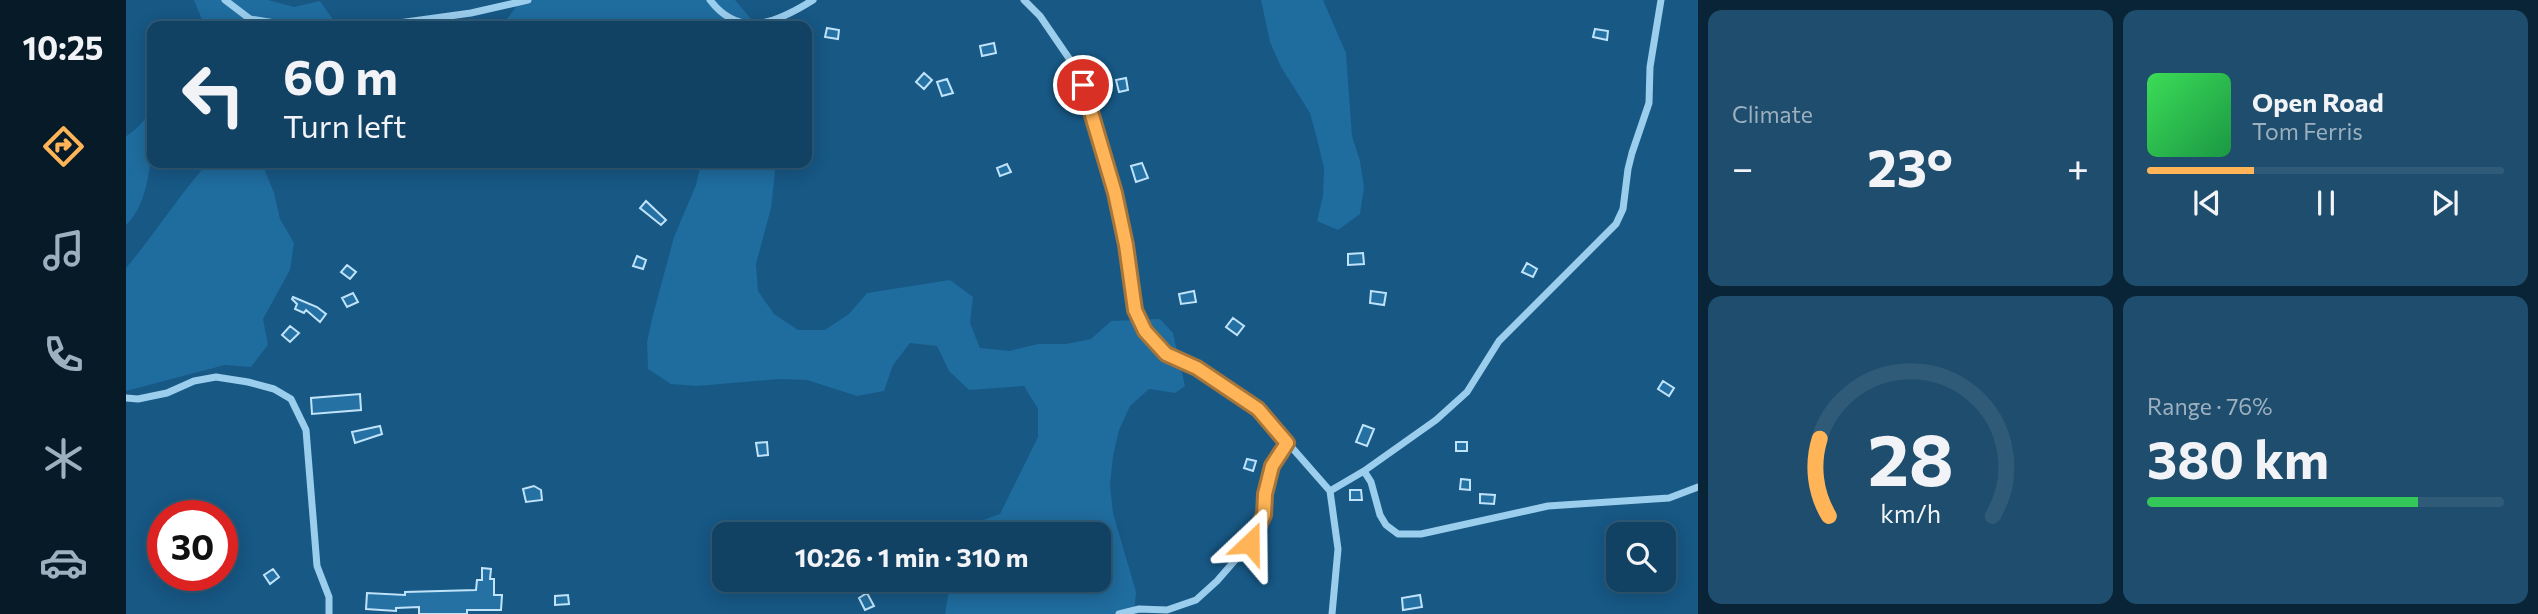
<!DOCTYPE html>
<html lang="en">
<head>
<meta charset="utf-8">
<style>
  body { margin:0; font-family:Commissioner,sans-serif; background:#1e4d6d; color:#f1f3f6; height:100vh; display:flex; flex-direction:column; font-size:26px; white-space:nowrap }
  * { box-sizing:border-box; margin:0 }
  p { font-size:23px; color:#9cb0bf }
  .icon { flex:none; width:38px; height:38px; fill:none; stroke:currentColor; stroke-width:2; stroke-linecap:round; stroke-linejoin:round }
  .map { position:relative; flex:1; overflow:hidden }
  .drawer { display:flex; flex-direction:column; gap:10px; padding:10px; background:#092437; width:840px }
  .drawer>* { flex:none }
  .hud { position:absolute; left:21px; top:21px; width:665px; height:147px; border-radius:14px; box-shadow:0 4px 18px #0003,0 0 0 2px #305b78; background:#114264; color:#f1f3f6; overflow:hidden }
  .fabs { position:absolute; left:1480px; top:522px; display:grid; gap:14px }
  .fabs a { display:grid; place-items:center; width:70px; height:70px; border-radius:14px; background:#114264; box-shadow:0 4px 18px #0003,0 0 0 2px #305b78; font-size:35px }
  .speed { position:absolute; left:21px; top:500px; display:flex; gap:14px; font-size:35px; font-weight:700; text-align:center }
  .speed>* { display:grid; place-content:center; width:91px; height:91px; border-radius:50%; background:#114264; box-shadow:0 4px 18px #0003,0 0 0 2px #305b78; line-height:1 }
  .speed .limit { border:10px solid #d22; background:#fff; color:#111 }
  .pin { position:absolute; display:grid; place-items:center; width:60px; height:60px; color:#fff; margin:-30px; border:4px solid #fff; border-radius:50%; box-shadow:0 2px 7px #0007 }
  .me { position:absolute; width:77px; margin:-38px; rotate:23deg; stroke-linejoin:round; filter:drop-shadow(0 0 5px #0008) }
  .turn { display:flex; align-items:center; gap:24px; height:147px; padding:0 21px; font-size:32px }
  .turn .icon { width:91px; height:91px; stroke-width:2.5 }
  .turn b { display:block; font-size:49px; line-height:60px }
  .big { font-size:52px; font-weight:700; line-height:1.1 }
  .drawer .card { flex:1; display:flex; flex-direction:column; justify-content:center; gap:10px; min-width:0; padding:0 24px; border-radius:14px; background:#1e4d6d }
  .drawer .dial { align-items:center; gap:0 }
  .dial svg { height:182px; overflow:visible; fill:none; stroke:#305b78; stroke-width:7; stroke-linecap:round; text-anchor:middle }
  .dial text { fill:#f1f3f6; stroke:none }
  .song { display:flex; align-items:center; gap:21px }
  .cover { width:84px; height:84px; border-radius:10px; background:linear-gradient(135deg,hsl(130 70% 55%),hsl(140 70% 35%)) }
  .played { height:7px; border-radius:4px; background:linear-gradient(90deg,#ffb457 30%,#305b78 30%) }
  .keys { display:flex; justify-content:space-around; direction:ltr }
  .heat { display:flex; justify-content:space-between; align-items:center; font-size:38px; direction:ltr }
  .charge { height:10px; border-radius:5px; background:linear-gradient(90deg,#34c759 76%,#305b78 0) }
  .drawer .tiles { flex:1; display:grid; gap:10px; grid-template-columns:repeat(2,1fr) }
  .trip { position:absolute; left:586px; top:522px; width:399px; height:70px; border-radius:14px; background:#114264; box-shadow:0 4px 18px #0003,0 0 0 2px #305b78; font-weight:700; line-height:70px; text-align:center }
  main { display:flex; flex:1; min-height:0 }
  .dock { display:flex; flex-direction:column; width:126px; justify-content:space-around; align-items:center; background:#071a28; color:#9cb0bf }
  .dock .icon { width:49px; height:49px }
  .dock .on { color:#ffb457 }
  .dock b { font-size:32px; color:#f1f3f6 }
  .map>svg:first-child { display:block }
  .green { fill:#1f6c9e }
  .building { fill:#2571a3; stroke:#c0e3fa; stroke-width:2 }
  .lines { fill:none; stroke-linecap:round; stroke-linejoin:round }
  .street { stroke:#9bcded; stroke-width:7 }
  .route-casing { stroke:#a67539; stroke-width:18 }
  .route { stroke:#ffb457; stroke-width:12 }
</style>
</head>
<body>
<main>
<nav class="dock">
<b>10:25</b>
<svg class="icon on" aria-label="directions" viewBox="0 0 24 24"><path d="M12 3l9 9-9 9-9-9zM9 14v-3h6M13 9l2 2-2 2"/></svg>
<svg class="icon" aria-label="music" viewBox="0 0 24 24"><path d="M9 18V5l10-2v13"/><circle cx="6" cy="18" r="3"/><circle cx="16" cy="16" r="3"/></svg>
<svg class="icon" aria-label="phone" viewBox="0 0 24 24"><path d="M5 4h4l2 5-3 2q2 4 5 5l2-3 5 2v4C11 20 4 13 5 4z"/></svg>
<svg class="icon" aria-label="climate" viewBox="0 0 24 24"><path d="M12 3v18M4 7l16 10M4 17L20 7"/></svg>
<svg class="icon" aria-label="car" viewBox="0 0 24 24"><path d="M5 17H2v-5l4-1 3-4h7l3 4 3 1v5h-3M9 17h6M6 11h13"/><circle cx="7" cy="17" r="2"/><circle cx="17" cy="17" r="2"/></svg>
</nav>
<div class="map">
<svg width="1572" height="614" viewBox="0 0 1572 614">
  <rect width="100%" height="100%" fill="#175885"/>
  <!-- green -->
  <path class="green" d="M 68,0 L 142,0 L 168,7 L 194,1 L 206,18 L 206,26 L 73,26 L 77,22 Z
    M 395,0 L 609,0 L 631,26 L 376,26 Z
    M 1135,0 L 1197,0 L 1220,53 L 1226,136 L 1234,161 L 1238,187 L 1234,214 L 1212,230 L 1191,221 L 1197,196 L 1198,168 L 1191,139 L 1184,113 L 1155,67 L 1144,42 Z
    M 26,77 C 26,118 32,196 0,225 L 0,136 C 10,131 23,117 24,106 C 25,96 22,86 26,77 Z
    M 82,163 L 136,163 L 148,193 L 154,219 L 168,243 L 164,270 L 137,319 L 142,345 L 125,367 L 99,365 L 0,391 L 0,268 C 29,234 52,196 82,163 Z
    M 575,163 L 650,163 L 645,208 L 630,264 L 632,291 L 648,314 L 672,330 L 699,330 L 723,314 L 741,293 L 824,280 L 847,297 L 844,323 L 854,348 L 883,351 L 912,344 L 940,344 L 965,339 L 985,321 L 1034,319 L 1047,333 L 1059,386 L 1049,393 L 1023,389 L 1004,406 L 993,430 L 987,456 L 984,485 L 987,513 L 1010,592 L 1008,614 L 819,614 L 825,579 L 973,579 L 973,534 L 835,534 L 849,523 L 874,514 L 912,437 L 912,409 L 898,386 L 843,390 L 823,371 L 811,346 L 784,343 L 767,365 L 758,391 L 731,396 L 681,380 L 653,379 L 571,386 L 545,384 L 522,369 L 521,342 L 527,315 L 548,237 L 570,185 Z"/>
  <!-- building -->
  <path class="building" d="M 701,28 L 713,30 L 712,39 L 699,37 Z
    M 1469,29 L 1482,31 L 1481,40 L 1467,37 Z
    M 868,43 L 870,53 L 856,56 L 854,46 Z
    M 798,73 L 806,80 L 798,89 L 790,82 Z
    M 1000,78 L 1002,90 L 993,92 L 990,80 Z
    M 821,79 L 827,93 L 816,96 L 811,82 Z
    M 1016,163 L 1022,178 L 1010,182 L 1005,166 Z
    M 881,164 L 885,172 L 874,176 L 871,168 Z
    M 520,201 L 540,220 L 535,225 L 514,208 Z
    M 1237,253 L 1238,264 L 1222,265 L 1222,254 Z
    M 511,256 L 520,260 L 517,269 L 507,266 Z
    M 1401,263 L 1411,269 L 1407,277 L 1396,272 Z
    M 221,265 L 230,272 L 224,279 L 215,272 Z
    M 1068,291 L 1070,302 L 1055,304 L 1053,294 Z
    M 1245,291 L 1260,293 L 1258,305 L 1244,303 Z
    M 227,293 L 232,302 L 221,307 L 216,298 Z
    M 167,297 L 191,307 L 200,314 L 194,322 L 180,310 L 178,313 L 169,309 L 171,304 L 166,299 Z
    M 1107,318 L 1118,326 L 1111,335 L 1100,327 Z
    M 164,326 L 173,333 L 164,342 L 156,335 Z
    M 1537,381 L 1548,388 L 1543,396 L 1532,389 Z
    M 234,394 L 235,410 L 186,414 L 185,398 Z
    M 1237,425 L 1248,429 L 1241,446 L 1230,442 Z
    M 254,426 L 256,434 L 229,443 L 226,432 Z
    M 641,442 L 642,455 L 632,456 L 630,443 Z
    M 1330,442 L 1341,442 L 1341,451 L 1330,451 Z
    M 1121,459 L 1130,461 L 1127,471 L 1118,468 Z
    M 1335,479 L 1344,480 L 1344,490 L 1334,489 Z
    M 408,486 L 415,490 L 416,500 L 400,502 L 397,489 Z
    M 1224,490 L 1235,490 L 1236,500 L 1224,500 Z
    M 1354,494 L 1369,495 L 1368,504 L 1354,503 Z
    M 356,568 L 365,569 L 364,579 L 368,579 L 368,595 L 376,595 L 375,610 L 341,610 L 341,614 L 293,614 L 293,607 L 270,608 L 270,611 L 240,609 L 241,593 L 279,595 L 279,592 L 350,590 L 351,580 L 356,580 Z
    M 147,569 L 153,577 L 144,584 L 138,575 Z
    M 741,593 L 748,606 L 739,610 L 733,598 Z
    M 442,595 L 443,604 L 429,605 L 429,596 Z
    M 1294,595 L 1296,607 L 1277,610 L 1276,598 Z"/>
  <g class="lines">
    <!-- street -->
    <path class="street" d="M 99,0 L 124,19 L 167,26
      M 584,0 C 614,40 652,22 687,0
      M 898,0 L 914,16 L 951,70 L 962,101 L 989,193 L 1000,245 L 1009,310 L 1019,331 L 1040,354 L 1071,368 L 1132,409 L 1204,491 L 1212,549 L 1206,614
      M 251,26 L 345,13 L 402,0
      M 0,398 L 12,399 L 41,393 L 68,381 L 90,377 L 122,382 L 148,389 L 165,399 L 180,430 L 191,566 L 203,597 L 203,614
      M 1238,471 L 1245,482 L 1254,515 L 1260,525 L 1272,534 L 1295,534 L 1422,506 L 1543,498 L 1572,487
      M 1204,491 L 1238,471 L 1310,420 L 1341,392 L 1373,341 L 1490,224 L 1497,209 L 1502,169 L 1506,153 L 1523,103 L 1524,67 L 1535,0
      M 993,614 L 1013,609 L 1041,610 L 1070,600 L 1091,581 L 1124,543 L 1138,515 L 1139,494 L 1146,466 L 1161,443"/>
  </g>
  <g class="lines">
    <defs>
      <path id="route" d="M 957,85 L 989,193 L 1000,245 L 1009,310 L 1019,331 L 1040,354 L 1071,368 L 1132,409 L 1161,443 L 1146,466 L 1139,494 L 1138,515 L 1124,543"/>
    </defs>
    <!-- route casing -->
    <use href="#route" class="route-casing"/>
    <!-- route -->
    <use href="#route" class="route"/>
  </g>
</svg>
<div class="fabs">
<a><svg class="icon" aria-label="search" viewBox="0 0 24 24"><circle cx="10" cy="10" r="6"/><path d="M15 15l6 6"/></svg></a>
</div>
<div class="speed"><div class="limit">30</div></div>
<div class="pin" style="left:957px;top:85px;background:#d93025"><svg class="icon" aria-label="arrive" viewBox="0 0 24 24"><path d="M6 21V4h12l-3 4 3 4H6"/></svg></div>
<svg class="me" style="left:1124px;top:543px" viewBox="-20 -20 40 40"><path d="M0-17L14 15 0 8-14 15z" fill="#ffb457" stroke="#fff" stroke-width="4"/></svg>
<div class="trip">10:26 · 1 min · 310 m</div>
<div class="hud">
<div class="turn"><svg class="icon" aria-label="left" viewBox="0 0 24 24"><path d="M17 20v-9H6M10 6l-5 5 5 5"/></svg><div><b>60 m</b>Turn left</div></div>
</div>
</div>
<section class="drawer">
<div class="tiles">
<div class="card"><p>Climate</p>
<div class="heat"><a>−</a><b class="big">23°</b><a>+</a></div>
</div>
<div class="card">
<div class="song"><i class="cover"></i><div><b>Open Road</b><p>Tom Ferris</p></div></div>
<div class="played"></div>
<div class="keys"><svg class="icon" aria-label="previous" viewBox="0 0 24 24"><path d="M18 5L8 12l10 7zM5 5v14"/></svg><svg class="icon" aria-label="pause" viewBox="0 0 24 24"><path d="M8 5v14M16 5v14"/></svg><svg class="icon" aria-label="next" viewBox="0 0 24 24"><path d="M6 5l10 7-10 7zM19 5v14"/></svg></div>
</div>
<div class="card dial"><svg viewBox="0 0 100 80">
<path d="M14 69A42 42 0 1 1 86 69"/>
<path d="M14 69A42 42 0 0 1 10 35" stroke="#ffb457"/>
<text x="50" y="56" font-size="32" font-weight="700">28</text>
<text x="50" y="72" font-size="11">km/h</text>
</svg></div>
<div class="card"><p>Range · 76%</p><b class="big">380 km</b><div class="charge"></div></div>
</div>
</section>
</main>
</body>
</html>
